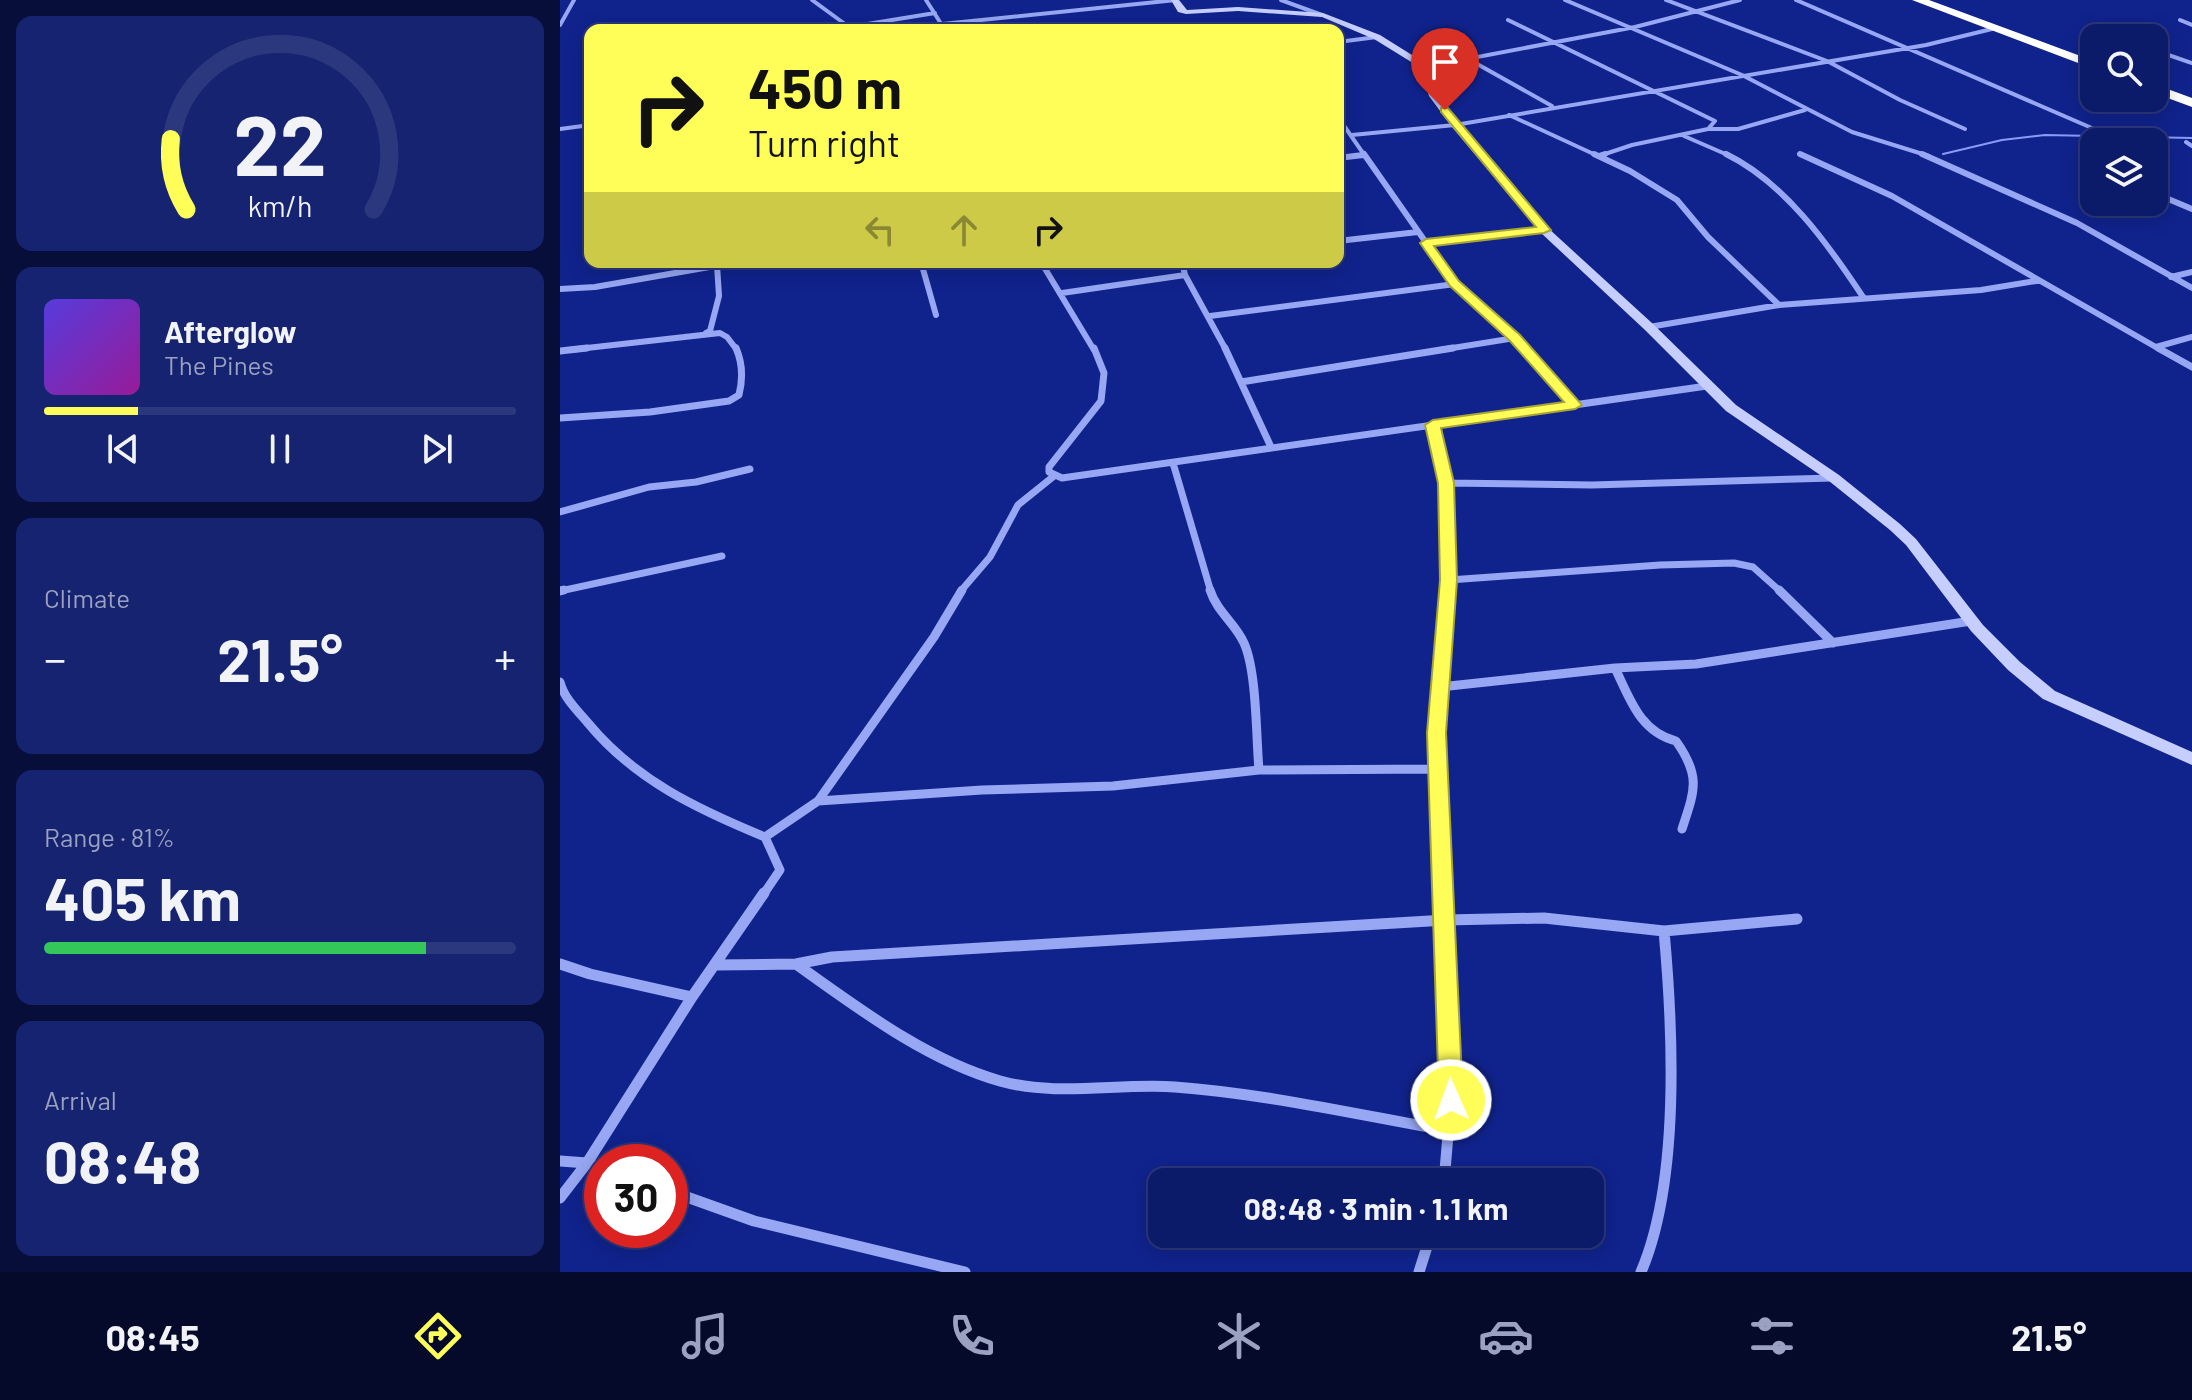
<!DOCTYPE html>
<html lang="en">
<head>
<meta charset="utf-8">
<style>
  body { margin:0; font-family:Barlow,sans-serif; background:#152370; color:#f1f3f6; height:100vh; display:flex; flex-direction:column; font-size:30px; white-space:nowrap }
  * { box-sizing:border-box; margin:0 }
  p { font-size:26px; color:#9aa1c1 }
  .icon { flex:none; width:44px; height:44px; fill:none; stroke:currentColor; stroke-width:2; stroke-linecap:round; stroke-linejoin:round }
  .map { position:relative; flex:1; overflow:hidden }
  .panel { display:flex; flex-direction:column; gap:16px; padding:16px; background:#070e3a; width:560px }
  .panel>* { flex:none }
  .hud { position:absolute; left:24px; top:24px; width:760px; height:244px; border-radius:16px; box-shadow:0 4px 20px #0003,0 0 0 2px #2c387e; background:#fffd58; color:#111; overflow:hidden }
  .tools { position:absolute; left:1520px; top:24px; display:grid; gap:16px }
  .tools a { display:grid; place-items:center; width:88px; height:88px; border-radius:16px; background:#0c1a6a; box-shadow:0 4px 20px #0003,0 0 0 2px #2c387e; font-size:40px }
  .speed { position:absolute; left:24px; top:1144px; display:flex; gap:16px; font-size:40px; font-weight:700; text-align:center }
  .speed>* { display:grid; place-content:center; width:104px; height:104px; border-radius:50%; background:#0c1a6a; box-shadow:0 4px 20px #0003,0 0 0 2px #2c387e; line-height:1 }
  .speed .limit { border:12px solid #d22; background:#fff; color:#111 }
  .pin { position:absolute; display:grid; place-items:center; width:68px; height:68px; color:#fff; margin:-82px -34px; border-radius:50% 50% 50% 0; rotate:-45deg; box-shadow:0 0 8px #0007 }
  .pin .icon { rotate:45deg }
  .me { position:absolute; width:88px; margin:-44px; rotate:358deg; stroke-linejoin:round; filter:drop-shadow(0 0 6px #0008) }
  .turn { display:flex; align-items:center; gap:28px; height:168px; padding:0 32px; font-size:36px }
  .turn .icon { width:104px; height:104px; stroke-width:2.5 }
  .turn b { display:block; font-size:56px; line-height:68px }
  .lanes { display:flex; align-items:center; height:76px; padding:0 32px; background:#0003; justify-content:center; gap:40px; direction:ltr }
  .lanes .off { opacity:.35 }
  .big { font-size:60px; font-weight:700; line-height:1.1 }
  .panel .widget { flex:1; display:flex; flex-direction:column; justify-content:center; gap:12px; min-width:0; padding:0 28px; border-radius:16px; background:#152370 }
  .panel .dial { align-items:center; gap:0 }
  .dial svg { height:208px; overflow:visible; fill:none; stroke:#2c387e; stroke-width:7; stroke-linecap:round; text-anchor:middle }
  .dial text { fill:#f1f3f6; stroke:none }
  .song { display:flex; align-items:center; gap:24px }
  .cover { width:96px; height:96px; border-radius:12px; background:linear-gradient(135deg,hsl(250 70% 55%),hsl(300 70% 35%)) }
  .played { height:8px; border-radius:4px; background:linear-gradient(90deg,#fffd58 20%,#2c387e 20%) }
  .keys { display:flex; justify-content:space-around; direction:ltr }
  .heat { display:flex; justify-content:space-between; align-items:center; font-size:44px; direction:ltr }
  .charge { height:12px; border-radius:6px; background:linear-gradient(90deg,#34c759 81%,#2c387e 0) }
  .trip { position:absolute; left:588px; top:1168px; width:456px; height:80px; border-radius:16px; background:#0c1a6a; box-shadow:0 4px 20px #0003,0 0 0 2px #2c387e; font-weight:700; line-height:80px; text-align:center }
  .menu { display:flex; height:128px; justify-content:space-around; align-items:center; background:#050a2a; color:#9aa1c1 }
  .menu .icon { width:56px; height:56px }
  .menu .on { color:#fffd58 }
  .menu b { font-size:36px; color:#f1f3f6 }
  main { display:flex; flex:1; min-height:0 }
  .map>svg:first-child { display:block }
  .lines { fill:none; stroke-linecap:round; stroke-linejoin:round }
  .stream { stroke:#889cf6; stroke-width:2 }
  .street-far4 { stroke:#97a7f3; stroke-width:4 }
  .street-far3 { stroke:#97a7f3; stroke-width:6 }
  .street-far2 { stroke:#97a7f3; stroke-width:7 }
  .street-far1 { stroke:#97a7f3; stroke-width:9 }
  .street { stroke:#97a7f3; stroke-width:11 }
  .secondary { fill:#c6cefd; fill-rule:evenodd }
  .highway { fill:#fff; fill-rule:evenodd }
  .route { fill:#fffd58; stroke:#a6a439; stroke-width:2 }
</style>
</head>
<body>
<main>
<section class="panel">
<div class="widget dial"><svg viewBox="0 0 100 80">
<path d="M14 69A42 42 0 1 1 86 69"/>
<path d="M14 69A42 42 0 0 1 8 42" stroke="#fffd58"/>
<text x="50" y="56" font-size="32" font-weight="700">22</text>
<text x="50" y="72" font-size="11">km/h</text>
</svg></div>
<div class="widget">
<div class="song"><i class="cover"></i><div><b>Afterglow</b><p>The Pines</p></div></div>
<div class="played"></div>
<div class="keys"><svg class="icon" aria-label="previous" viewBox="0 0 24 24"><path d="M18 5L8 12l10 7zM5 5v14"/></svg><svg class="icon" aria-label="pause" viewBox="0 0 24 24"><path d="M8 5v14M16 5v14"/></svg><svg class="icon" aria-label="next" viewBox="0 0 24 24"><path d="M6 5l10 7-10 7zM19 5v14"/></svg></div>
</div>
<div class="widget"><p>Climate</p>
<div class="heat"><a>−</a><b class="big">21.5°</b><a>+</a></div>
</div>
<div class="widget"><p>Range · 81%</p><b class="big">405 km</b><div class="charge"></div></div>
<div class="widget"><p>Arrival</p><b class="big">08:48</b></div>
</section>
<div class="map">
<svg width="1632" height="1272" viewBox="0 0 1632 1272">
  <rect width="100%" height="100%" fill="#10238d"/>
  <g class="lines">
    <!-- stream -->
    <path class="stream" d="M 1383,154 L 1442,140 L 1485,135 L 1632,138"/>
    <!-- street-far4 -->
    <path class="street-far4" d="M 252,0 L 289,27 L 375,13
      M 366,0 L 385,30
      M 721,0 L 762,15
      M 1005,0 L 1182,75 L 1292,132 L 1369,156
      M 1106,0 L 1267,61 L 1340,100 L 1405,129
      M 1236,0 L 1548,135
      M 948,20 L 1155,121 L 1148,129
      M 1620,20 L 1632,25
      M 382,24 L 616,0
      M 0,25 L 14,0
      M 612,30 L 634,28
      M 1558,36 L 1564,38
      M 778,42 L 817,37
      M 1594,50 L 1632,63
      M 910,60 L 992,106
      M 865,67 L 1075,27 L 1180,0
      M 949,115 L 1038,156
      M 778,117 L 805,156
      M 0,129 L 30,125
      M 792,135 L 895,125 L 1366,45 L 1436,28
      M 1124,136 L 1170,156
      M 1626,142 L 1632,146
      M 1240,154 L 1245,156
      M 793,156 L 803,155
      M 1039,156 L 1072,145 L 1148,129 L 1178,129 L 1245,110"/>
    <!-- street-far3 -->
    <path class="street-far3" d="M 804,154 L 895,284 L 966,350
      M 1034,154 L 1070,171 L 1117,200 L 1148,237 L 1219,305
      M 1166,154 C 1224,182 1268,244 1303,297
      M 1240,154 L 1332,196 L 1601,350
      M 1362,154 L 1517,223 L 1632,288
      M 1039,156 L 1045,154
      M 778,158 L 803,155
      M 1594,193 L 1632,209
      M 778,241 L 858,232
      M 866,243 L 984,230
      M 361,262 L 376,315
      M 481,262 L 534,350
      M 622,262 L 625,275 L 666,350
      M 1611,277 L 1632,272
      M 0,289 L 35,287 L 178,262
      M 502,293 L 625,275
      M 650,316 L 895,284
      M 1089,327 L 1219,305 L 1421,290 L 1476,281
      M 146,333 L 150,331 L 159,296 L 157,265
      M 1596,347 L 1632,337
      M 9,350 L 160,333 L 167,337 L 177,350
      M 880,350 L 955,338"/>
    <!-- street-far2 -->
    <path class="street-far2" d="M 534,348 L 544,373 L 541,401 L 489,467 L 489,472 L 502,478 L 1147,386
      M 665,348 L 711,447
      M 964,348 L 1015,405
      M 1598,348 L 1632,367
      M 0,351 L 27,348
      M 681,382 L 893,348
      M 0,418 L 90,412 L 169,401 L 179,395 C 183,379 183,364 176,348
      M 873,425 L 886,483 L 888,592
      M 613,463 L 651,592
      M 886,483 L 1032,485 L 1273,478
      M 0,512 L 89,487 L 136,482 L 190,469
      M 889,580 L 1100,565 L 1174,563 L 1193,567 L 1221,592
      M 0,591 L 162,556
      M 400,592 L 430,557 L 458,505 L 494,476"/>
    <!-- street-far1 -->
    <path class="street-far1" d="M 650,590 C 657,612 675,623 684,643 C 697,672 696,737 699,770
      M 1219,590 L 1273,643
      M 0,591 L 4,590
      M 1055,668 C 1070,699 1080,732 1116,741 C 1141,776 1135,790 1122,829
      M 0,682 C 4,698 17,710 28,723 C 75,780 137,809 205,837
      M 880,687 L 1055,668 L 1136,664 L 1411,621
      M 258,801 L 422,790 L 553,786 L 699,770 L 877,769
      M 203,895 L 220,870 L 205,837 L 258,801 L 374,637 L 402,590
      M 883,895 L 876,733 L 888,590"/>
    <!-- street -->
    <path class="street" d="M 883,893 L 891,1100 L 884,1182
      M 0,964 L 30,974 L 132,997
      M 236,964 C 298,1008 366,1060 440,1081 C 497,1097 557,1083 615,1087 C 708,1094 799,1115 890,1131
      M 154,965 L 236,964 L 272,957 L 886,920 L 984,918 L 1104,931 L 1237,919
      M 0,1161 L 27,1163 L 42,1168
      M 110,1191 L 194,1221 L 405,1272
      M 0,1198 L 27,1163 L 132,997 L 204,893
      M 859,1272 L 871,1234
      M 1081,1272 C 1120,1181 1113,1029 1104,931"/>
    <!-- secondary -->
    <path class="secondary" d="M 611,0 L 619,0 L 627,10 L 678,7 L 763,13 L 820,35 L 868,65 L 879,96 L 898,123 L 988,228 L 1093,324 L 1176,405 L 1279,475 L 1340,524 L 1356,539 L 1423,625 L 1460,662 L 1495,691 L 1632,752 L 1632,765 L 1483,699 L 1448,670 L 1411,631 L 1346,545 L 1330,530 L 1269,481 L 1166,411 L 1085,330 L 980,232 L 892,127 L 869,96 L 861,68 L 814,39 L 762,17 L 678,11 L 626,14 L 618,12 Z"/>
    <!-- highway -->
    <path class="highway" d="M 1352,0 L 1369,0 L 1534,61 L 1534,69 Z
      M 1594,84 L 1632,98 L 1632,107 L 1594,93 Z"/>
  </g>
  <!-- route -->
  <path class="route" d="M 881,108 L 888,108 L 991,230 L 984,233 L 874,246 L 899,281 L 960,335 L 1022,405 L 1015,409 L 881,428 L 894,483 L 897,580 L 886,733 L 903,1100 L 900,1108 L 891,1111 L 882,1108 L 879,1100 L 867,733 L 880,580 L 878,483 L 865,425 L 873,420 L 1004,402 L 950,341 L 890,286 L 860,243 L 866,239 L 976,227 L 881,112 Z"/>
</svg>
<div class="tools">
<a><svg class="icon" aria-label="search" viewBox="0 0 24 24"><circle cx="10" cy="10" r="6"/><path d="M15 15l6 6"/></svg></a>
<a><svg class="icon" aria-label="layers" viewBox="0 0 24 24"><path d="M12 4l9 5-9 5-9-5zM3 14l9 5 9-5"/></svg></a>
</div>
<div class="speed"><div class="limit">30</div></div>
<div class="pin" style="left:885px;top:110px;background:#d93025"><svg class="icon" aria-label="arrive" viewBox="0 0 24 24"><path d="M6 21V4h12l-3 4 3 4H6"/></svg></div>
<svg class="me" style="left:891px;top:1100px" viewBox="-20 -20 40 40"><circle r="17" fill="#fffd58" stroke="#fff" stroke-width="3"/><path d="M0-11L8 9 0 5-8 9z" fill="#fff"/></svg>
<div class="trip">08:48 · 3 min · 1.1 km</div>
<div class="hud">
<div class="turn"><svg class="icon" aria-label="right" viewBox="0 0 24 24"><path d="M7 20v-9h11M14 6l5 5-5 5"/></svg><div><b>450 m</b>Turn right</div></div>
<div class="lanes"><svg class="icon off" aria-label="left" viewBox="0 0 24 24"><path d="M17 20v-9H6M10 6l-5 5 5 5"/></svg><svg class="icon off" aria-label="ahead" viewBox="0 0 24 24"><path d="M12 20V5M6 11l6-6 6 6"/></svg><svg class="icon" aria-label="right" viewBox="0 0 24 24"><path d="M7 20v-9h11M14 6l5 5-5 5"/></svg></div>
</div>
</div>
</main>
<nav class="menu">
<b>08:45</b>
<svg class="icon on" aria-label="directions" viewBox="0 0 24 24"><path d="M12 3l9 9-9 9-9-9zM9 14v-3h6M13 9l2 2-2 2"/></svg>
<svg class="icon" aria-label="music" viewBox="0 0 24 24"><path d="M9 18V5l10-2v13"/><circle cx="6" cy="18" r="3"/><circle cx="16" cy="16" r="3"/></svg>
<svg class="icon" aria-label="phone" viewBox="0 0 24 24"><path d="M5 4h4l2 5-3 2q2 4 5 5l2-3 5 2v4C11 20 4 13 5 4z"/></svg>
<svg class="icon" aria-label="climate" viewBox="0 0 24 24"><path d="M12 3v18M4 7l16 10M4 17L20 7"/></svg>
<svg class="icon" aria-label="car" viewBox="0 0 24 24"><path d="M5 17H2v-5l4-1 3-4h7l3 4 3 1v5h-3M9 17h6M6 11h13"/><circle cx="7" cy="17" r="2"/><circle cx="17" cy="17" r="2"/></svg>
<svg class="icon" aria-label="filters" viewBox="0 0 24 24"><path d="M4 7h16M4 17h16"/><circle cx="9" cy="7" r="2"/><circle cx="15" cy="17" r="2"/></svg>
<b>21.5°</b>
</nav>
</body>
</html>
